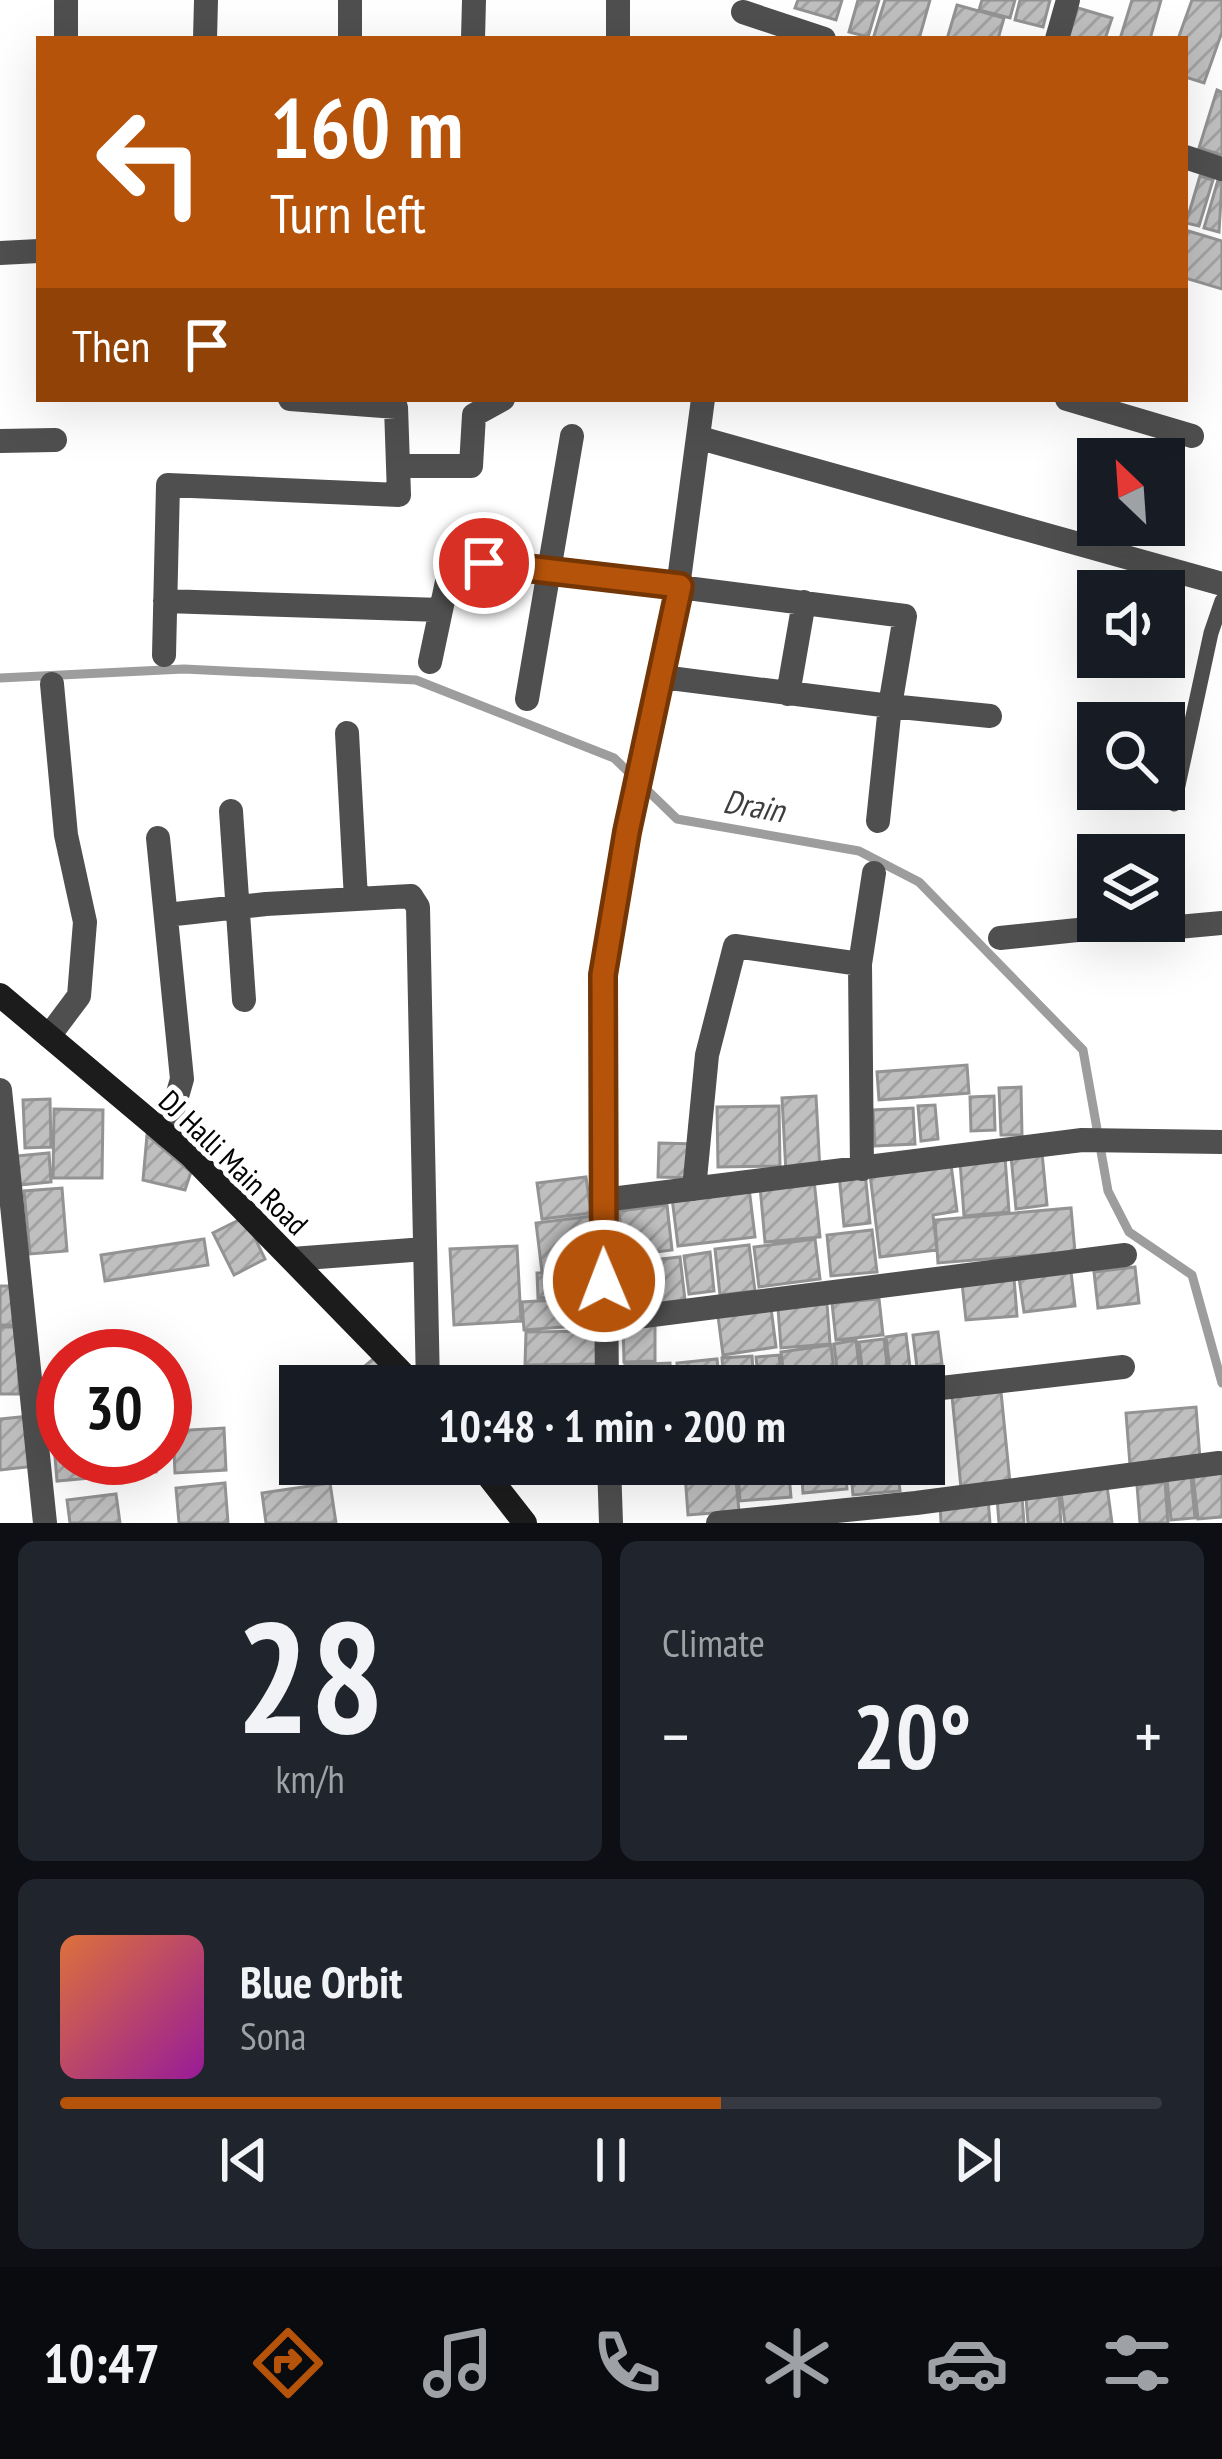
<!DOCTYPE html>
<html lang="en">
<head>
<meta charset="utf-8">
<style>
  body { margin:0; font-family:"PT Sans Narrow",sans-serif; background:#20242c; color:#f1f3f6; height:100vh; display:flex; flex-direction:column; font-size:45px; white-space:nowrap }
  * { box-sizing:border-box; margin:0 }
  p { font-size:39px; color:#9ea1a6 }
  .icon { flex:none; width:66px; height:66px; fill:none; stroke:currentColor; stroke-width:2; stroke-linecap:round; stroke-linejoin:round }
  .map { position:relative; height:1523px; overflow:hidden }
  .details { display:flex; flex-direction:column; gap:18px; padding:18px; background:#0d0f14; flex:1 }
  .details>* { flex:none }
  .guide { position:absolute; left:36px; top:36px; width:1152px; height:366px; border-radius:0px; box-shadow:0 12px 48px #0002; background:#b45309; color:#fff; overflow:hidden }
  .needle { width:78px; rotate:335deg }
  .controls { position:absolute; left:1077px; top:438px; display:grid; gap:24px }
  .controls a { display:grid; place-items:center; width:108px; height:108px; border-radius:0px; background:#171b24; box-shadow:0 12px 48px #0002; font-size:60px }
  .speed { position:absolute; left:36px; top:1329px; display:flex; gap:24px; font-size:60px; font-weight:700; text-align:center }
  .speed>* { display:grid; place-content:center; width:156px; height:156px; border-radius:50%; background:#171b24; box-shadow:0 12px 48px #0002; line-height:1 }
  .speed .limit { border:18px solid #d22; background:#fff; color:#111 }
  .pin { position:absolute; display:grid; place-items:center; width:102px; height:102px; color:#fff; margin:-51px; border:6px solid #fff; border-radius:50%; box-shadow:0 3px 12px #0007 }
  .me { position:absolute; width:132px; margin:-66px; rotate:359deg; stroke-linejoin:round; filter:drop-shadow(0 0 9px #0008) }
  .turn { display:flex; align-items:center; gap:42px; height:252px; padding:0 36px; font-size:54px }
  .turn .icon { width:156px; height:156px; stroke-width:2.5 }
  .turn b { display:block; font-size:84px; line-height:102px }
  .then { display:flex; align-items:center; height:114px; padding:0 36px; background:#0003; gap:24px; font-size:45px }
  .big { font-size:90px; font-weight:600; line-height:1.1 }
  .details .tile { flex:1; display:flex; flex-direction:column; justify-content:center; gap:18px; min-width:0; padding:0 42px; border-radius:18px; background:#20242c }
  .details .dial { align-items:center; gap:0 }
  .dial b { font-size:156px; line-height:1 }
  .song { display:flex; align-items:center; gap:36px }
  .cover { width:144px; height:144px; border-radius:18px; background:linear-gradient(135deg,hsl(20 70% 55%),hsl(300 70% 35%)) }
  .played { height:12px; border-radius:6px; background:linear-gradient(90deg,#b45309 60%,#363941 60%) }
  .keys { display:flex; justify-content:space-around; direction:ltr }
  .heat { display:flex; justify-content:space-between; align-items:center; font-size:66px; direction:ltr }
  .details .tiles { flex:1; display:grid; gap:18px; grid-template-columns:1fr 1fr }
  .tile:last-child { grid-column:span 2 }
  .trip { position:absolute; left:279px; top:1365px; width:666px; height:120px; border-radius:0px; background:#171b24; box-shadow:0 12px 48px #0002; font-weight:600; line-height:120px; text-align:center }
  .tab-bar { display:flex; height:192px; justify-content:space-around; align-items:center; background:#090b0e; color:#9ea1a6 }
  .tab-bar .icon { width:84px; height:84px }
  .tab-bar .selected { color:#b45309 }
  .tab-bar b { font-size:54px; color:#f1f3f6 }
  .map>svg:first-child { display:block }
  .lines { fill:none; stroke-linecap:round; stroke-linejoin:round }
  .stream { stroke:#9d9d9d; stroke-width:9 }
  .building { fill:url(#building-hatch); stroke:#939393; stroke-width:3 }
  .lane { stroke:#4f4f4f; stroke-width:15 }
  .street { stroke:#4f4f4f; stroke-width:24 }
  .secondary { stroke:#1c1c1c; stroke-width:24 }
  .route-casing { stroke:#753606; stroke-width:30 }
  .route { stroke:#b45309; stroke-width:21 }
  .labels { text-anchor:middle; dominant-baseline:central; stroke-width:10; stroke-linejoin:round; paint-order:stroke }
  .street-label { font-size:30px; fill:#000; stroke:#fff }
  .water-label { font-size:33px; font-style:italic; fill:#3e3e3e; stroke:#fff }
</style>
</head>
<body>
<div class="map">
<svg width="1222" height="1523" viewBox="0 0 1222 1523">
  <defs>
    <pattern id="building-hatch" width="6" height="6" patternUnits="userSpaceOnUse" patternTransform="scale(3)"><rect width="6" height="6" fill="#bfbfbf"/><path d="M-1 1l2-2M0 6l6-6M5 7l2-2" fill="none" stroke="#a2a2a2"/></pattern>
  </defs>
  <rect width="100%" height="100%" fill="#fff"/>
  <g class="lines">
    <!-- stream -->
    <path class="stream" d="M 0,678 L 184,669 L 416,680 L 614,758 L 677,819 L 859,851 L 919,882 L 1083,1050 L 1108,1191 L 1129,1232 L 1192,1275 L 1222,1383"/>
  </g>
  <!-- building -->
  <path class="building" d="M 798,0 L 842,0 L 836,20 L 795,8 Z
    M 858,0 L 879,0 L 868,37 L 849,32 Z
    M 885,0 L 930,0 L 919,39 L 873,39 Z
    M 982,0 L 1015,0 L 1010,18 L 979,10 Z
    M 1020,0 L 1050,0 L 1043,27 L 1015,20 Z
    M 1132,0 L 1161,0 L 1150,39 L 1120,39 Z
    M 1192,0 L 1222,0 L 1222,32 L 1204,83 L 1185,77 L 1185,39 L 1178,39 Z
    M 957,5 L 1004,18 L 998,39 L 947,39 Z
    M 1078,8 L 1112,18 L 1105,39 L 1068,39 Z
    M 1217,90 L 1222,92 L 1222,155 L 1199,148 Z
    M 1200,176 L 1213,180 L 1199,226 L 1186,223 Z
    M 1218,180 L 1222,182 L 1219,232 L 1204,228 Z
    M 1185,230 L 1222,241 L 1222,289 L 1185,278 Z
    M 967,1065 L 969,1093 L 879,1100 L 877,1072 Z
    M 1021,1087 L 1022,1135 L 1001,1135 L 999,1088 Z
    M 816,1096 L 820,1171 L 786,1173 L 782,1098 Z
    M 994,1096 L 995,1130 L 971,1131 L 970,1097 Z
    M 50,1099 L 51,1147 L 25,1148 L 23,1100 Z
    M 935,1105 L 938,1139 L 921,1141 L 918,1106 Z
    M 779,1106 L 780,1166 L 718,1167 L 717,1107 Z
    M 913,1108 L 915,1144 L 875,1146 L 873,1110 Z
    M 54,1109 L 103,1110 L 102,1178 L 53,1178 Z
    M 147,1135 L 191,1172 L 185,1190 L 143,1180 Z
    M 659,1143 L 696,1144 L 696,1178 L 658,1177 Z
    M 49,1153 L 51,1182 L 19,1185 L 16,1156 Z
    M 1042,1153 L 1047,1205 L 1016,1209 L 1011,1156 Z
    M 1005,1157 L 1009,1212 L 964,1216 L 960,1161 Z
    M 951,1164 L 957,1211 L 933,1215 L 937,1250 L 880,1257 L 870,1174 Z
    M 865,1172 L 870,1223 L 844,1226 L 839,1174 Z
    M 586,1177 L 591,1213 L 542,1219 L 537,1183 Z
    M 814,1180 L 820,1237 L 765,1242 L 760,1186 Z
    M 62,1188 L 67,1251 L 30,1254 L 24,1191 Z
    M 749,1188 L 755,1237 L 678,1246 L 672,1198 Z
    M 667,1205 L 672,1250 L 624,1256 L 619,1211 Z
    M 1071,1208 L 1075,1252 L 938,1263 L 935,1220 Z
    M 593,1216 L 599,1265 L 542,1272 L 536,1223 Z
    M 245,1217 L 265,1259 L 234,1275 L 213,1233 Z
    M 872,1230 L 877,1272 L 831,1276 L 827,1235 Z
    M 204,1239 L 208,1265 L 105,1281 L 101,1255 Z
    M 815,1239 L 820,1279 L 759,1287 L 754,1247 Z
    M 749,1245 L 755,1291 L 720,1295 L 715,1249 Z
    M 517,1246 L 521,1321 L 454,1325 L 450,1249 Z
    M 710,1252 L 714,1291 L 689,1294 L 684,1256 Z
    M 680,1257 L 685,1300 L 631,1306 L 625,1263 Z
    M 1135,1267 L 1139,1303 L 1098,1308 L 1094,1272 Z
    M 599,1268 L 601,1294 L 538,1298 L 537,1273 Z
    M 1071,1272 L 1075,1306 L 1024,1312 L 1019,1278 Z
    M 1014,1278 L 1017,1316 L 966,1320 L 962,1283 Z
    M 0,1286 L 17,1286 L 16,1325 L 0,1325 Z
    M 588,1298 L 590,1325 L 524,1330 L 522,1302 Z
    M 879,1299 L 883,1335 L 836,1340 L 832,1303 Z
    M 827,1304 L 830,1344 L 781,1348 L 778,1308 Z
    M 771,1308 L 776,1347 L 723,1355 L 718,1316 Z
    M 655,1321 L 655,1361 L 624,1362 L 623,1322 Z
    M 0,1327 L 18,1327 L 19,1394 L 0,1394 Z
    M 601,1331 L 601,1364 L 525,1365 L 526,1332 Z
    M 938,1332 L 942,1364 L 917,1367 L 913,1335 Z
    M 906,1334 L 911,1376 L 891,1379 L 886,1337 Z
    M 884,1339 L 889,1381 L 864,1384 L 859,1342 Z
    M 856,1340 L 861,1383 L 839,1386 L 834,1344 Z
    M 831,1345 L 835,1380 L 785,1386 L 781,1352 Z
    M 779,1355 L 783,1386 L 759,1386 L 756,1357 Z
    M 377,1356 L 401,1386 L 353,1386 L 348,1380 Z
    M 752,1356 L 754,1386 L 724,1386 L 722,1358 Z
    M 717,1359 L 720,1386 L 679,1386 L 677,1363 Z
    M 670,1363 L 671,1386 L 625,1386 L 625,1365 Z
    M 1001,1392 L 1010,1483 L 961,1488 L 952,1396 Z
    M 1196,1407 L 1200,1459 L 1130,1465 L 1126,1413 Z
    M 31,1416 L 36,1466 L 0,1470 L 0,1419 Z
    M 224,1428 L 226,1470 L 175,1473 L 173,1431 Z
    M 63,1431 L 63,1458 L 155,1458 L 156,1472 L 57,1481 L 53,1432 Z
    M 788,1464 L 791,1497 L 740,1501 L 738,1469 Z
    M 801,1464 L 845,1464 L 847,1489 L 803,1493 Z
    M 850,1464 L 897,1464 L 900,1491 L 853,1495 Z
    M 735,1470 L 739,1511 L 688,1515 L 685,1474 Z
    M 1222,1473 L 1222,1517 L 1198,1519 L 1193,1476 Z
    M 1191,1477 L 1195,1518 L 1171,1520 L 1167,1479 Z
    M 1165,1482 L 1168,1523 L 1140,1523 L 1137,1485 Z
    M 225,1483 L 228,1523 L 179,1523 L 176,1488 Z
    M 330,1483 L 336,1523 L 266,1523 L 262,1493 Z
    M 1107,1486 L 1112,1523 L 1065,1523 L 1061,1493 Z
    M 116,1494 L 120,1523 L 70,1523 L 67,1500 Z
    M 1059,1495 L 1061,1523 L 1028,1523 L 1026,1498 Z
    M 1022,1497 L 1024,1523 L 999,1523 L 997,1498 Z
    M 988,1498 L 990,1523 L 941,1523 L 940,1502 Z"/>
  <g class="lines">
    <!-- lane -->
    <path class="lane" d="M 1174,804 L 1211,633 L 1222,601"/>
    <!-- street -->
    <path class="street" d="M 350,0 L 350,39
      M 618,0 L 618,39
      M 743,12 L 824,39
      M 66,39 L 66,0
      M 205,39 L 206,0
      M 473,39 L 474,0
      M 1057,39 L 1068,0
      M 1185,157 L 1222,169
      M 0,253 L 39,251
      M 1067,399 L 1192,436
      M 700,438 L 1222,584
      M 0,441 L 55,440
      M 398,466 L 471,466 L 474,415 L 503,399
      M 165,601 L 441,610
      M 164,655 L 168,485 L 399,495 L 396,407 L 290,399
      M 430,662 L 452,558 L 905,616 L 890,706 L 990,716
      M 662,677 L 890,706 L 878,821
      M 788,694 L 804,602
      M 527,699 L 572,436
      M 347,733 L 356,899
      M 231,811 L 244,1000
      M 158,838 L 182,1079 L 166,1135
      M 166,915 L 266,904 L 411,896 L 418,907 L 428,1386
      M 1000,938 L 1097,928 L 1156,929 L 1222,923
      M 49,1036 L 79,996 L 85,922 L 66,835 L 52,684
      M 0,1090 L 45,1523
      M 862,1169 L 860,964 L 874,873
      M 694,1189 L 707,1055 L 735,946 L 860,964
      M 603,1200 L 1082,1140 L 1222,1142
      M 292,1259 L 425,1249
      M 605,1321 L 1125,1255
      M 607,1386 L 603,975 L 627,832 L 673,625 L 703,399
      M 924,1390 L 1123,1367
      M 609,1464 L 611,1523
      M 718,1523 L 916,1503 L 1219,1463"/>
    <!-- secondary -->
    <path class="secondary" d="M 0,995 L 189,1154 L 415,1386
      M 479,1464 L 525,1523"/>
  </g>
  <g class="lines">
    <defs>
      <path id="route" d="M 484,563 L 680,586 L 627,832 L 603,975 L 604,1281"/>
    </defs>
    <!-- route casing -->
    <use href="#route" class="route-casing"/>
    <!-- route -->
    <use href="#route" class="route"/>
  </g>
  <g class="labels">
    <!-- street labels -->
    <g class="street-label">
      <text transform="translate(234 1162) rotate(44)">DJ Halli Main Road</text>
    </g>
    <!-- water labels -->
    <g class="water-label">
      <text transform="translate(754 805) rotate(10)">Drain</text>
    </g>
  </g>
</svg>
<div class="controls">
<a><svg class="needle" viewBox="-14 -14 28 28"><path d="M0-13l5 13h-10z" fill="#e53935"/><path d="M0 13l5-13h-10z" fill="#9ea1a6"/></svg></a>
<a><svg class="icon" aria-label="sound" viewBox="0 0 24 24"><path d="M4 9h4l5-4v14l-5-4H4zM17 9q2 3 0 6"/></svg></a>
<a><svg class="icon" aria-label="search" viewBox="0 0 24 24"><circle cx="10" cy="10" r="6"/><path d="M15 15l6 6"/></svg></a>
<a><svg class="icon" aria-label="layers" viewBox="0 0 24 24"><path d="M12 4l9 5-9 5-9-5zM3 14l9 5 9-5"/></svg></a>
</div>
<div class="speed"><div class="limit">30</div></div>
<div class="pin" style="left:484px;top:563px;background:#d93025"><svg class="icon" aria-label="arrive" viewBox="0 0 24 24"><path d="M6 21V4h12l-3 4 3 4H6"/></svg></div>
<svg class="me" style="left:604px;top:1281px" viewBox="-20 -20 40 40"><circle r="17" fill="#b45309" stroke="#fff" stroke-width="3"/><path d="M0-11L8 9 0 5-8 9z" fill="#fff"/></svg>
<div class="trip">10:48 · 1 min · 200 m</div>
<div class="guide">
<div class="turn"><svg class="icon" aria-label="left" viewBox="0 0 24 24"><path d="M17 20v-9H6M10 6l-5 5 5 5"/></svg><div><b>160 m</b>Turn left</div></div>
<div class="then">Then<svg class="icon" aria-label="arrive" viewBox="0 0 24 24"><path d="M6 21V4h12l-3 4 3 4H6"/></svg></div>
</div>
</div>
<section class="details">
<div class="tiles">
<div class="tile dial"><b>28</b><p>km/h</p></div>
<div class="tile"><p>Climate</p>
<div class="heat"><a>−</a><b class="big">20°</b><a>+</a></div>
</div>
<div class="tile">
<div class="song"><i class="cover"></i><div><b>Blue Orbit</b><p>Sona</p></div></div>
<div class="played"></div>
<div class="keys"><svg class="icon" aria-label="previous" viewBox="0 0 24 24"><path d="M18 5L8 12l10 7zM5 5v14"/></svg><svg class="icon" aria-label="pause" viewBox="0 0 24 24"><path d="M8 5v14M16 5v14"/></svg><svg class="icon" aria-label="next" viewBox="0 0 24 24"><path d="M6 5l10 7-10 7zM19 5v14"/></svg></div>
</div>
</div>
</section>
<nav class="tab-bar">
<b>10:47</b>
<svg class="icon selected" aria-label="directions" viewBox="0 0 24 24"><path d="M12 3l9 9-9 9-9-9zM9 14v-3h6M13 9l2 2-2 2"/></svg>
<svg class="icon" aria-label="music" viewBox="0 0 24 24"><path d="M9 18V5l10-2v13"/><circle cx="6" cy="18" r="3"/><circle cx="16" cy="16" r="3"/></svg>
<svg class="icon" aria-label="phone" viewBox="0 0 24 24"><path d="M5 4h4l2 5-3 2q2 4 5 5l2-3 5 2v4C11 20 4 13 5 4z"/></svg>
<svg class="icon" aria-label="climate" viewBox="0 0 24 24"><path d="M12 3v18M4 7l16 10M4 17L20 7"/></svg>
<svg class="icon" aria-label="car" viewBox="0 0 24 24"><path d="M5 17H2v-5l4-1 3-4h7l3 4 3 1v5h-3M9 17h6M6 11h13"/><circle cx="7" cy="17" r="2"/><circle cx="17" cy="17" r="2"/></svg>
<svg class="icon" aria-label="filters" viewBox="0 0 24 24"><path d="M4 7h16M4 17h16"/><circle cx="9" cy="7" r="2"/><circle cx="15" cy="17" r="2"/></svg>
</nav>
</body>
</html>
